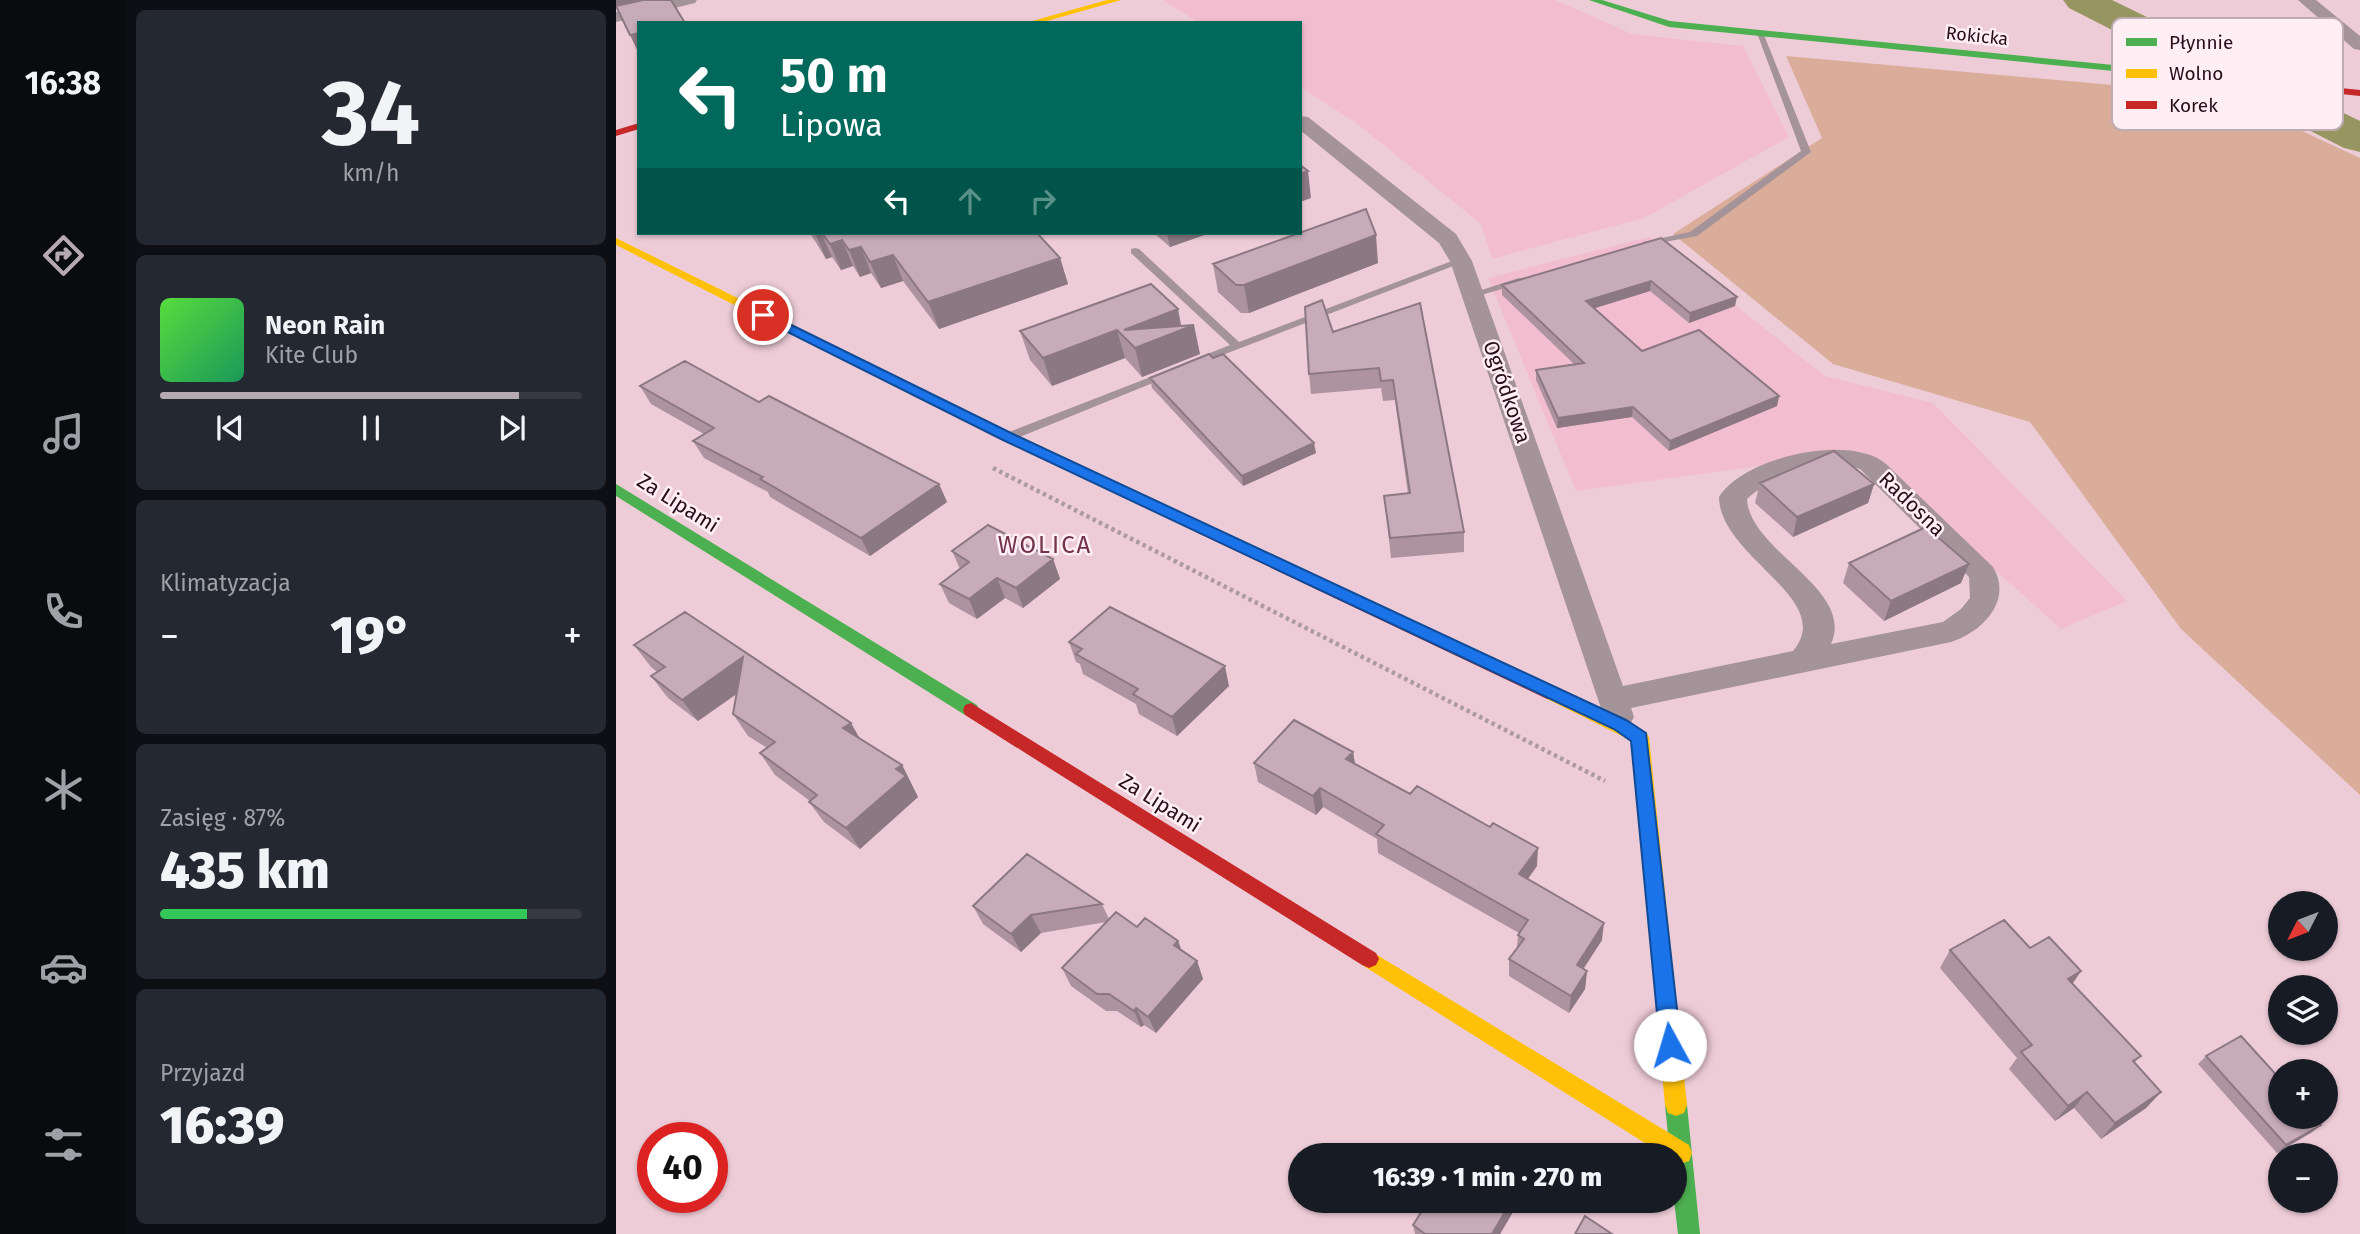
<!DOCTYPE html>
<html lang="pl">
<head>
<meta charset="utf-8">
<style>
  body { margin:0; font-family:"Fira Sans",sans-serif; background:#242831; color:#f1f3f6; height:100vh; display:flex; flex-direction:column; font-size:26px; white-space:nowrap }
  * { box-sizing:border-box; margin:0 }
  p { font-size:23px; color:#9ea1a6 }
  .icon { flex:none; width:38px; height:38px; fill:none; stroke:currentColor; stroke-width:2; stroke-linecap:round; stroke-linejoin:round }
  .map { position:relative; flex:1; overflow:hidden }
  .side { display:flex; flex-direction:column; gap:10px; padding:10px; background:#0d0f14; width:490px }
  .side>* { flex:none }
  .top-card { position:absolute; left:21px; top:21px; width:665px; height:214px; border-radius:0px; box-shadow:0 2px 5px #0004; background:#00695c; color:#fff; overflow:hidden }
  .needle { width:46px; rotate:228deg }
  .controls { position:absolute; left:1652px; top:891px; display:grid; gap:14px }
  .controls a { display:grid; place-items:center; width:70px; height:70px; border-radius:50%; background:#171b24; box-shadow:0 2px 5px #0004; font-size:35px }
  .speed { position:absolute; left:21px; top:1122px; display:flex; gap:14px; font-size:35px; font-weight:700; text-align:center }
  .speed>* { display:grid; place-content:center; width:91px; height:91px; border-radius:50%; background:#171b24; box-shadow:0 2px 5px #0004; line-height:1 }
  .speed .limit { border:10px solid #d22; background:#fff; color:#111 }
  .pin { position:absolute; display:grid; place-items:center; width:60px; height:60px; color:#fff; margin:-30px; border:4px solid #fff; border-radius:50%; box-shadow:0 2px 7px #0007 }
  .me { position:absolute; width:77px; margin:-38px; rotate:354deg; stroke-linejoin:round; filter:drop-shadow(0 0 5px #0008) }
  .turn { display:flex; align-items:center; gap:24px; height:147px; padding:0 28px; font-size:32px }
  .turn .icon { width:91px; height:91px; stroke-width:2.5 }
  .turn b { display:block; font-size:49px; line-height:60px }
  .lanes { display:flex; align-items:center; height:66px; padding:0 28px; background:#0003; justify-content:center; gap:35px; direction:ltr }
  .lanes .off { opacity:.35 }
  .big { font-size:52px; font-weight:800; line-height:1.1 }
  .side .card { flex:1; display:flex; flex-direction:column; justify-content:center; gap:10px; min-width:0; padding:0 24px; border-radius:10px; background:#242831 }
  .side .dial { align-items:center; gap:0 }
  .dial b { font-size:91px; line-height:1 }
  .song { display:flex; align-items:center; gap:21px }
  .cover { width:84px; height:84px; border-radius:10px; background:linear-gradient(135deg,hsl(110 70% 55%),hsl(150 70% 35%)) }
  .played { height:7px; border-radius:4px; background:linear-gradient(90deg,#b6aab1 85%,#363941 85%) }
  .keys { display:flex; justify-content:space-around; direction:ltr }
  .heat { display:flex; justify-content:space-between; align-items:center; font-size:38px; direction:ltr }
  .charge { height:10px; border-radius:5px; background:linear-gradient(90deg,#34c759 87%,#363941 0) }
  .trip { position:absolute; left:672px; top:1143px; width:399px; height:70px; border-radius:35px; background:#171b24; box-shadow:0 2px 5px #0004; font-weight:800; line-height:70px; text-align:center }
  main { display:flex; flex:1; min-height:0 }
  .tab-bar { display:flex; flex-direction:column; width:126px; justify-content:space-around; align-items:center; background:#090b0e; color:#9ea1a6 }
  .tab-bar .icon { width:49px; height:49px }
  .tab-bar .on { color:#b6aab1 }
  .tab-bar b { font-size:32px; color:#f1f3f6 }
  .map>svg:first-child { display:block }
  .built { fill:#f2becf }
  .green { fill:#daad9b }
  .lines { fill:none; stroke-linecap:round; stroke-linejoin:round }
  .river { fill:#979661; fill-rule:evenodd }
  .path { stroke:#ad99a0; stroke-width:4.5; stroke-dasharray:3.5 3.5; stroke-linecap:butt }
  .lane { fill:#a49398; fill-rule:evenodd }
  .street { fill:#a49398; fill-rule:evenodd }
  .fast { fill:#4caf50; fill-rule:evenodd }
  .slow { fill:#ffc107; fill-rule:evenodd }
  .jam { fill:#c62828; fill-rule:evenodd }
  .wall { fill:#ac939f }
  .shaded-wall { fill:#8c7882 }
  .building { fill:#c8abb9; stroke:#8c7882; stroke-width:2 }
  .route { fill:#1a73e8; stroke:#114b97; stroke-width:2 }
  .labels { text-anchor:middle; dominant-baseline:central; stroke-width:5; stroke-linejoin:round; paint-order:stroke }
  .far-street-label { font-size:18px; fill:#290e19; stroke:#ffeef3 }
  .street-label { font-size:21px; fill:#290e19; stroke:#ffeef3 }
  .quarter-label { font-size:24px; letter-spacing:2px; fill:#72334b; stroke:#ffeef3 }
  .key { fill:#ffeef3; stroke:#bfabb2; stroke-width:2 }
  .key-label { font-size:19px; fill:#290e19 }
</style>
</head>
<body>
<main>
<nav class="tab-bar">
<b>16:38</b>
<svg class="icon on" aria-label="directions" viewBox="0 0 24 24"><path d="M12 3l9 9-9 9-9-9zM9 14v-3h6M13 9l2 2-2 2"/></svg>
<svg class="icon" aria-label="music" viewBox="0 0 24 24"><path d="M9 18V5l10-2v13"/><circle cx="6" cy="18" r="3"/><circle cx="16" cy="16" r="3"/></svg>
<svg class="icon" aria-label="phone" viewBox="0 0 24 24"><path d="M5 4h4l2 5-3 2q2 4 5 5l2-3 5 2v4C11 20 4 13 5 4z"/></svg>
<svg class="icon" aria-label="climate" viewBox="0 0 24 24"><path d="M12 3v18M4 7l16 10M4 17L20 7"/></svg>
<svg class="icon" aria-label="car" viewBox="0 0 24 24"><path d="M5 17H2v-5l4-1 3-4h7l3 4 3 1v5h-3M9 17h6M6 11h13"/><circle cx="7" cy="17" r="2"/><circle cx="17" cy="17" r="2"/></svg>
<svg class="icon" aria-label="filters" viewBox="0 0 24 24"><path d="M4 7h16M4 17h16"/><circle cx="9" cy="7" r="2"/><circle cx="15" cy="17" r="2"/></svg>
</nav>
<section class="side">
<div class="card dial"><b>34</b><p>km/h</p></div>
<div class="card">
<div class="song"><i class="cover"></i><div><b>Neon Rain</b><p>Kite Club</p></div></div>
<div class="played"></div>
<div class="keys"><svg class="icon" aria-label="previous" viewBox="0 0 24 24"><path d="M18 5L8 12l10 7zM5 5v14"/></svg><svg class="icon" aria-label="pause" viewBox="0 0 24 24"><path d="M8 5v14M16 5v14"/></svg><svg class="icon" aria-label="next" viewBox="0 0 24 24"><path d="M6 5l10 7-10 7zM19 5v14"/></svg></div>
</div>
<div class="card"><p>Klimatyzacja</p>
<div class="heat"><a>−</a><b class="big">19°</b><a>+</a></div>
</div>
<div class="card"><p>Zasięg · 87%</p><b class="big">435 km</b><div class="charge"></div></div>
<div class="card"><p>Przyjazd</p><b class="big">16:39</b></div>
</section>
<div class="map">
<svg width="1744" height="1234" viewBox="0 0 1744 1234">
  <rect width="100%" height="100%" fill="#eeccd7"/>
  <!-- built -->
  <path class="built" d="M 547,0 L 939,0 L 1016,34 L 1127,46 L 1173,137 L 1028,218 L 876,259 L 865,224 L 739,122 L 684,87 L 684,23 L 583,23 Z
    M 1033,237 L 1209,376 L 1317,403 L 1511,601 L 1445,629 L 1247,452 L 960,491 L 872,278 Z"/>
  <!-- green -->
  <path class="green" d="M 1170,56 L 1609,95 L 1744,158 L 1744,795 L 1565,629 L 1414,422 L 1217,364 L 1057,234 L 1206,138 Z"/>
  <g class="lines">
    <!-- river -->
    <path class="river" d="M 1447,0 L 1496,0 L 1744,121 L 1744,152 L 1728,148 L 1453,8 Z"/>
    <!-- path -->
    <path class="path" d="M 377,468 L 989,781"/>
    <!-- lane -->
    <path class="lane" d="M 1141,33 L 1148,35 L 1195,152 L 1081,236 L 1027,246 L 1027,242 L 1074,232 L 1185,151 Z
      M 519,248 L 523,249 L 623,342 L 841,259 L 845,258 L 850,261 L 578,366 L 572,363 L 574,361 L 614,345 L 515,253 L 515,249 Z
      M 903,278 L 907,279 L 907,283 L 858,297 L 853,294 Z
      M 550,371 L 556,374 L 554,376 L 396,440 L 392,441 L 386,437 L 388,434 Z"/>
    <!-- street -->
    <path class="street" d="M 52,0 L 81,0 L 79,3 L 0,22 L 0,12 Z
      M 1682,0 L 1700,0 L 1744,36 L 1744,50 L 1738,49 Z
      M 684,116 L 692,117 L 840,234 L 856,261 L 1007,686 L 1177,651 C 1221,599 1104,558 1103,497 C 1128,457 1234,433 1270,464 L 1377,567 C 1397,600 1367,632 1335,642 L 1015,708 L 1018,717 L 1013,726 L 1002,730 L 991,726 L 834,261 L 823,243 L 684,130 ZM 1218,466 L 1235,466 L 1244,469 L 1353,577 L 1354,598 L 1345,609 L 1327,622 L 1215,644 C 1240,589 1133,551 1131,499 C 1153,478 1188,470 1218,466 Z"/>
    <!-- fast -->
    <path class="fast" d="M 973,0 L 986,0 L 1054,21 L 1528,68 L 1533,71 L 1528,74 L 1053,27 Z
      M 301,388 L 588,523 L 590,527 L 583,532 L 578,531 L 296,395 L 296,389 Z
      M 0,484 L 361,705 L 363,710 L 361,715 L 349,715 L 0,496 Z
      M 1060,1094 L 1068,1097 L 1071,1105 L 1084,1234 L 1062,1234 L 1058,1200 L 1059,1155 L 1054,1155 L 1049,1105 L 1052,1097 Z"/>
    <!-- slow -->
    <path class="slow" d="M 491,0 L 505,0 L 424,23 L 409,23 Z
      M 0,238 L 306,389 L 308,392 L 306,395 L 296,395 L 0,245 Z
      M 937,688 L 1030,732 L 1033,737 L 1071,1105 L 1068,1113 L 1060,1116 L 1052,1113 L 1049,1105 L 1016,741 L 931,699 L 929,694 L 931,689 Z
      M 753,950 L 1073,1145 L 1076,1153 L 1073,1161 L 1065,1164 L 1059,1161 L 1059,1155 L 1048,1155 L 746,965 L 743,959 L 746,953 Z"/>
    <!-- jam -->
    <path class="jam" d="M 1528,68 L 1744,90 L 1744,96 L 1525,73 L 1525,69 Z
      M 23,123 L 23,129 L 0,136 L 0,130 Z
      M 583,522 L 943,689 L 945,694 L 943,699 L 931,699 L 578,531 L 576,527 L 578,523 Z
      M 355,703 L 760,953 L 763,959 L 760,965 L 753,968 L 746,965 L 349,715 L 347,710 L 349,705 Z"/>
  </g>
  <!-- wall -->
  <path class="wall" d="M 194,233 L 421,233 L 444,258 L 452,284 L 323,329 L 287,281 L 265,288 L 255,273 L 244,277 L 237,266 L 225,270 L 216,257 L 210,259 Z
    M 538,233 L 594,233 L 554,247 Z
    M 1045,238 L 1119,306 L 1073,323 L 1034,291 L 978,308 L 1026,351 L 1163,396 L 1161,406 L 1053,451 L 1016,417 L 941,428 L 920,380 L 920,370 L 958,364 L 886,295 L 886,285 Z
    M 762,263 L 633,313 L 625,313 L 602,292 L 597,264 Z
    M 804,303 L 848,532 L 848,552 L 775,558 L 768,496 L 792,494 L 779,400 L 767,401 L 765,388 L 695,394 L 693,374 L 717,332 Z
    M 565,326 L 584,354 L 526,377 L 509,358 L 436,386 L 414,360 L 404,331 Z
    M 534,378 L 700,453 L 627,486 L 536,388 Z
    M 24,386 L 143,402 L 323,484 L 331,502 L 254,556 L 154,497 L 152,492 L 88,458 L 77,441 L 88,434 L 35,404 Z
    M 1144,483 L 1258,484 L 1252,503 L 1177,537 L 1139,503 Z
    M 336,551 L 437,559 L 444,579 L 407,608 L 389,598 L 361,619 L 333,603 L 324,584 L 344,569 Z
    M 1233,563 L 1345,583 L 1268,621 L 1227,583 Z
    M 453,642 L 613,686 L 561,736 L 523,714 L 520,704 L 467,674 L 464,664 L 460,662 Z
    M 18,645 L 245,739 L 286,765 L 302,797 L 244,849 L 208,822 L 193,802 L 194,801 L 159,775 L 144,753 L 151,748 L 132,736 L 117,714 L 121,694 L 82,721 L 52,698 L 35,676 L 41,672 L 35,667 Z
    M 737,752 L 739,764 L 921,866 L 912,879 L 986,940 L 967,969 L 971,971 L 969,989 L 953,1013 L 893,976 L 893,959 L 901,948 L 902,935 L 903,933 L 762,853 L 761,839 L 707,807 L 700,815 L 642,782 L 638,763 Z
    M 486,904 L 493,919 L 521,927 L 562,941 L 565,950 L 581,961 L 587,979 L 540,1033 L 528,1025 L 525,1027 L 501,1011 L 490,1011 L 455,986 L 446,968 L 490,922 L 425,933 L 405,952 L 367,924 L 357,906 Z
    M 1414,948 L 1465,971 L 1456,984 L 1525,1056 L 1518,1063 L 1545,1092 L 1530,1108 L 1485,1139 L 1458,1108 L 1439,1121 L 1393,1069 L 1401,1058 L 1324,968 L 1334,950 Z
    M 1590,1056 L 1696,1132 L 1661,1153 L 1582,1064 Z
    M 813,1200 L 904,1200 L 884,1234 L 799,1234 L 797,1225 Z"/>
  <!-- shaded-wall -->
  <path class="shaded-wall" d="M 0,0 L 40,0 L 0,9 Z
    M 23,33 L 23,52 L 22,52 L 14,35 Z
    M 692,171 L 695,198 L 684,202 L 684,174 Z
    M 199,233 L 205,233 L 216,257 L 210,259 Z
    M 551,233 L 594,233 L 554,247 Z
    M 760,235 L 762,263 L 633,313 L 628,285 Z
    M 226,240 L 237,266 L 225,270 L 214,244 Z
    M 245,247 L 255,273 L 244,277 L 233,250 Z
    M 277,255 L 287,281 L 265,288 L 254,262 Z
    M 444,258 L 452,284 L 323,329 L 312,302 Z
    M 1035,281 L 1034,291 L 970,311 L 970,301 Z
    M 1121,297 L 1119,306 L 1073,323 L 1074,313 Z
    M 562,309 L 566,330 L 578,325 L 584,354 L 526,377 L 519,348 L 508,330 Z
    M 501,330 L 509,358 L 436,386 L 427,358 Z
    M 1163,396 L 1161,406 L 1053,451 L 1054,441 Z
    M 1017,407 L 1016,417 L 941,428 L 942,418 Z
    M 698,443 L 700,453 L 627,486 L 626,476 Z
    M 323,484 L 331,502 L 254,556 L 245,538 Z
    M 1258,484 L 1252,503 L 1177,537 L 1181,517 Z
    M 437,559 L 444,579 L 407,608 L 400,588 Z
    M 1353,564 L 1345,583 L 1268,621 L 1275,601 Z
    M 381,578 L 389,598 L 361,619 L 353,599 Z
    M 127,657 L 141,679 L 82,721 L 66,700 Z
    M 609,666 L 613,686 L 561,736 L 556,717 Z
    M 235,723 L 247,744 L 227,728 Z
    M 737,752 L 740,771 L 730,759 Z
    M 286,765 L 302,797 L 244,849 L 230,828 L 280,769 Z
    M 704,788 L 707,807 L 700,815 L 697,796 Z
    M 922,848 L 921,866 L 902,892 L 903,874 Z
    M 415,915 L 425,933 L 405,952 L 395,934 Z
    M 988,923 L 986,940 L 959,982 L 961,965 Z
    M 562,941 L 569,959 L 558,945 Z
    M 581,961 L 587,979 L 540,1033 L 532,1017 Z
    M 971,971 L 969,989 L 953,1013 L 955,996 Z
    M 1465,971 L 1453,989 L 1452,979 Z
    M 520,1008 L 528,1025 L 525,1027 L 518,1011 Z
    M 1471,1092 L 1458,1108 L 1439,1121 L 1452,1106 Z
    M 1545,1092 L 1530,1108 L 1485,1139 L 1499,1123 Z
    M 1705,1125 L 1696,1132 L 1661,1153 L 1670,1145 Z
    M 896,1200 L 904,1200 L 884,1234 L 876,1234 Z"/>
  <!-- building -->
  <path class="building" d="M 27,0 L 55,0 L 69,23 L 23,23 L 23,33 L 14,35 L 0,6 Z
    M 684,165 L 692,171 L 684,174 Z
    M 750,209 L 760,235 L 628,285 L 620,285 L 597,264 Z
    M 206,233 L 421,233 L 444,258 L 312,302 L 277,255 L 254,262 L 245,247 L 233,250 L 226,240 L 214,244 Z
    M 1045,238 L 1121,297 L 1074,313 L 1035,281 L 970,301 L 1026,351 L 1083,330 L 1163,396 L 1054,441 L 1017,407 L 942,418 L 920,370 L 968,363 L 886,285 Z
    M 535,284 L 562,309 L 508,330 L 578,325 L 519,348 L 501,330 L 427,358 L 404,331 Z
    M 706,300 L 717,332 L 804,303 L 848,532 L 774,538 L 768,496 L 794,493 L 777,380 L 765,381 L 763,368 L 693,374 L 689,307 Z
    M 593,354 L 597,358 L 607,354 L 698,443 L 626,476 L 534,378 Z
    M 69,361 L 143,402 L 153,396 L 323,484 L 245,538 L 144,479 L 147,477 L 77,441 L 98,428 L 24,386 Z
    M 1218,451 L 1258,484 L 1181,517 L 1144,483 Z
    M 372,525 L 437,559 L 400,588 L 381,578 L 353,599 L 324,584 L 353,562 L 336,551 Z
    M 1310,527 L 1353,564 L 1275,601 L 1233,563 Z
    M 494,607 L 609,666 L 556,717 L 517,694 L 522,689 L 460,654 L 466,649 L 453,642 Z
    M 69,612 L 235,723 L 227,728 L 286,765 L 280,769 L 290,776 L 230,828 L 193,802 L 201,795 L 144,753 L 159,742 L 117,714 L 127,657 L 66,700 L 35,676 L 49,667 L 18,645 Z
    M 678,720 L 737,752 L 730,759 L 794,794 L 801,786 L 874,827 L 877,823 L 922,848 L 903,874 L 988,923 L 961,965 L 971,971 L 955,996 L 893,959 L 908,939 L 902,935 L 912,920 L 760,834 L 768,825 L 704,788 L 697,796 L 638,763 Z
    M 411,854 L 486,904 L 415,915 L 395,934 L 357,906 Z
    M 500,912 L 521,927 L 529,918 L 562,941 L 558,945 L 581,961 L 532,1017 L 520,1008 L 518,1011 L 493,994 L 481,994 L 446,968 Z
    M 1388,920 L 1414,948 L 1433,937 L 1465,971 L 1452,979 L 1525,1056 L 1517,1061 L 1545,1092 L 1499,1123 L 1471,1092 L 1452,1106 L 1405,1052 L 1416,1045 L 1334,950 Z
    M 1625,1036 L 1664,1079 L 1664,1116 L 1698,1116 L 1705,1125 L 1670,1145 L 1590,1056 Z
    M 846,1150 L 853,1155 L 843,1155 Z
    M 813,1200 L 896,1200 L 876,1234 L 809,1234 L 797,1225 Z
    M 969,1216 L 996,1234 L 959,1234 Z"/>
  <!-- route -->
  <path class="route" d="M 147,311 L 397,434 L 1010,720 L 1030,733 L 1065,1045 L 1062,1053 L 1054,1056 L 1047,1053 L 1044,1045 L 1015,741 L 998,729 L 387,440 L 142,317 L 142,312 Z"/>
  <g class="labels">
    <!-- far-street labels -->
    <g class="far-street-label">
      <text transform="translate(1361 36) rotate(6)">Rokicka</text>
    </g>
    <!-- street labels -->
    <g class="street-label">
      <text transform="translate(891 392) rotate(71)">Ogródkowa</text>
      <text transform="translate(62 503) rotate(32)">Za Lipami</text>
      <text transform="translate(1296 504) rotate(44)">Radosna</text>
      <text transform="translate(544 803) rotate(32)">Za Lipami</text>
    </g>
    <!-- quarter labels -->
    <g class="quarter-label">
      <text x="429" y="545">WOLICA</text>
    </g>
  </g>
  <!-- legend -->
  <rect x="1496" y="18" width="231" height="112" rx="10" class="key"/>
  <rect x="1510" y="38" width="31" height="8" fill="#4caf50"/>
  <rect x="1510" y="69" width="31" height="9" fill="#ffc107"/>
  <rect x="1510" y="101" width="31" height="8" fill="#c62828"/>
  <g class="key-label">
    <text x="1553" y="49">Płynnie</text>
    <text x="1553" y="80">Wolno</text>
    <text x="1553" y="112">Korek</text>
  </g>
</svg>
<div class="controls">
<a><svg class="needle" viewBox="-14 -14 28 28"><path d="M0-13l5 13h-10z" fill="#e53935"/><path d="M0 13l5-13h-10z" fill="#9ea1a6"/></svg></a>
<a><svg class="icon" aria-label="layers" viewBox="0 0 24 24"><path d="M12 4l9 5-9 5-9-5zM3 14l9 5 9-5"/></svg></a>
<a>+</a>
<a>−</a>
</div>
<div class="speed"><div class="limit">40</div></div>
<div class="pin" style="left:147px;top:315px;background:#d93025"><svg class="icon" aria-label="arrive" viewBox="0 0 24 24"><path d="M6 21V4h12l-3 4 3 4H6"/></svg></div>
<svg class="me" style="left:1054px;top:1045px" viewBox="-20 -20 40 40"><circle r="19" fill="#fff"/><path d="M0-13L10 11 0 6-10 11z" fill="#1a73e8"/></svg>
<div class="trip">16:39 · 1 min · 270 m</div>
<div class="top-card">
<div class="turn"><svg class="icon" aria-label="left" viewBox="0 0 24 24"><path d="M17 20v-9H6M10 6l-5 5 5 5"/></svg><div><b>50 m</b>Lipowa</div></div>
<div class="lanes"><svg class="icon" aria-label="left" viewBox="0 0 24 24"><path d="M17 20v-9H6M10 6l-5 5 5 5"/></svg><svg class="icon off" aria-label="ahead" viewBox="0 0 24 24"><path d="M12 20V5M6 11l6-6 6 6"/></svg><svg class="icon off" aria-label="right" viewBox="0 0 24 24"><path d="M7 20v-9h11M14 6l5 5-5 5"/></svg></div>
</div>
</div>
</main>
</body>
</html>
